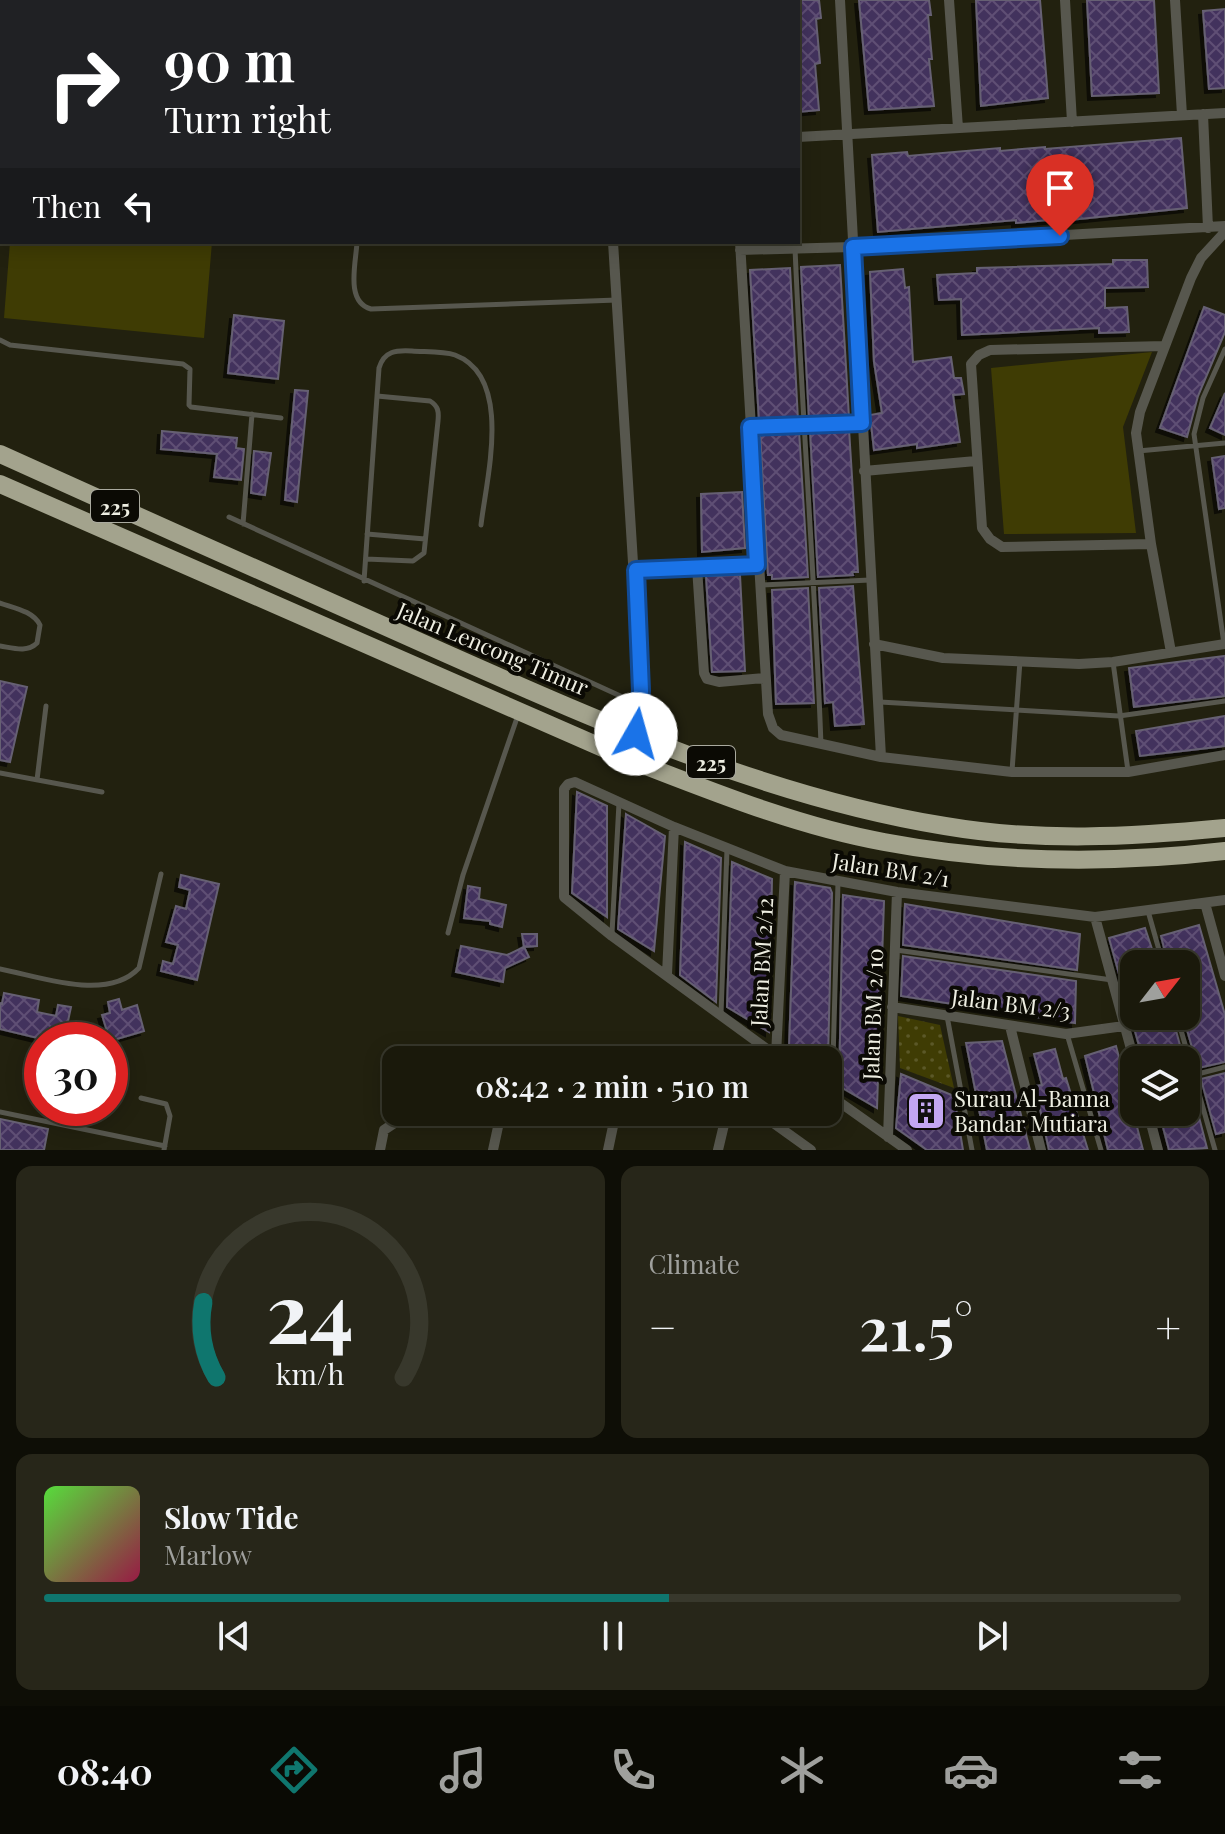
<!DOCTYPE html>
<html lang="en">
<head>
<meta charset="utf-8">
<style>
  body { margin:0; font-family:"Playfair Display",serif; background:#272619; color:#f1f3f6; height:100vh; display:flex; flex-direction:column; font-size:30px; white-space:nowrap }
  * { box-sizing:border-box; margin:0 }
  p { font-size:26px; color:#9fa09d }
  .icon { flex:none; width:44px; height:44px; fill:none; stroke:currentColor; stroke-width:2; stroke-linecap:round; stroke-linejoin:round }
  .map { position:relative; height:1150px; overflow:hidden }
  .drawer { display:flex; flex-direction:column; gap:16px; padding:16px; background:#0e0e06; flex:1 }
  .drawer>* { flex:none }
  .guide { position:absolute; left:0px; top:0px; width:800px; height:244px; box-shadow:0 4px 20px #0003,0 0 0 2px #38382c; background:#202124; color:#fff; overflow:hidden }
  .needle { width:52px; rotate:59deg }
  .controls { position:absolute; left:1120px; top:950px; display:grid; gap:16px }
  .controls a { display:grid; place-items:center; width:80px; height:80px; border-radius:16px; background:#1a190b; box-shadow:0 4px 20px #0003,0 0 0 2px #38382c; font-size:40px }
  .speed { position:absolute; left:24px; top:1022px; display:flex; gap:16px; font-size:40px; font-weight:700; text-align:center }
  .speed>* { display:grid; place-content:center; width:104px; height:104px; border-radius:50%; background:#1a190b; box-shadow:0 4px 20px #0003,0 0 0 2px #38382c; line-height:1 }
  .speed .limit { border:12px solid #d22; background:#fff; color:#111 }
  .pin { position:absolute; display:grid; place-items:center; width:68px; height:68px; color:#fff; margin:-82px -34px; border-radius:50% 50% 50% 0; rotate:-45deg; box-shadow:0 0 8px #0007 }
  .pin .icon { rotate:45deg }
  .me { position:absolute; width:88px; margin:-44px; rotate:7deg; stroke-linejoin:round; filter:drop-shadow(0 0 6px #0008) }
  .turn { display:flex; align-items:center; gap:28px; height:168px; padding:0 32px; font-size:36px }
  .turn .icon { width:104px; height:104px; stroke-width:2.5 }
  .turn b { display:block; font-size:56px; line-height:68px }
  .then { display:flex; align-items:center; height:76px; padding:0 32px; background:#0003; gap:16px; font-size:30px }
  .big { font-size:60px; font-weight:600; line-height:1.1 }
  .drawer .tile { flex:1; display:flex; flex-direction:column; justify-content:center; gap:12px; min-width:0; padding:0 28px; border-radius:16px; background:#272619 }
  .drawer .dial { align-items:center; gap:0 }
  .dial svg { height:208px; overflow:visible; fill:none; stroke:#38382c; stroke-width:7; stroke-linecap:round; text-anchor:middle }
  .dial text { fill:#f1f3f6; stroke:none }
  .song { display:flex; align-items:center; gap:24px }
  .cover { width:96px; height:96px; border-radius:12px; background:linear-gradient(135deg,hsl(110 70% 55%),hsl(340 70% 35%)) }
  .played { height:8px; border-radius:4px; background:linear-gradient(90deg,#0f766e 55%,#38382c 55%) }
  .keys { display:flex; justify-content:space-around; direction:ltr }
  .heat { display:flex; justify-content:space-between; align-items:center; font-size:44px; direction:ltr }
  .drawer .tiles { flex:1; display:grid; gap:16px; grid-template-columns:1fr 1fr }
  .tile:last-child { grid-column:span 2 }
  .trip { position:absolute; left:382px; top:1046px; width:460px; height:80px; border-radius:16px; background:#1a190b; box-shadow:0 4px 20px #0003,0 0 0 2px #38382c; font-weight:600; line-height:80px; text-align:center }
  .menu { display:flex; height:128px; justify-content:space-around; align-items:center; background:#0a0a04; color:#9fa09d }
  .menu .icon { width:56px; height:56px }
  .menu .on { color:#0f766e }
  .menu b { font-size:36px; color:#f1f3f6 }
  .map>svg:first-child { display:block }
  .grass { fill:url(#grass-dots) }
  .green { fill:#3f3c04 }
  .building { fill:url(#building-cross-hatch); stroke:#666073; stroke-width:2; filter:url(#shadow) }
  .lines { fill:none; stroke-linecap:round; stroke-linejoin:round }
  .lane { stroke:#57574e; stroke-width:5 }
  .street { stroke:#57574e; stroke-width:10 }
  .highway { stroke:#a3a38d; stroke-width:18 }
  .route-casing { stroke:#114b97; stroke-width:20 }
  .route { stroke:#1a73e8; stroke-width:14 }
  .labels { text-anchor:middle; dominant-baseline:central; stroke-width:8; stroke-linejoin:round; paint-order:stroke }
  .shield { fill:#0b0a04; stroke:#aaaa9f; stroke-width:2 }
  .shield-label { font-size:20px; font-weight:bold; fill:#eeeee2 }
  .street-label { font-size:22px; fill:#eeeee2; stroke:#0b0a04 }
  .poi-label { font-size:22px; fill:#eeeee2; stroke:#0b0a04; text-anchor:start }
</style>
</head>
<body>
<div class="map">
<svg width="1225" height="1150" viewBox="0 0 1225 1150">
  <defs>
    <pattern id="grass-dots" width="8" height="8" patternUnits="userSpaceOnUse" patternTransform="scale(2)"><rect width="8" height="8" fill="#3f3c04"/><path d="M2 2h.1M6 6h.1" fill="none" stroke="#5b5828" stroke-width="1.8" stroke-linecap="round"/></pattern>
    <pattern id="building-cross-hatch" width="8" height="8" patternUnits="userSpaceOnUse" patternTransform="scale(2)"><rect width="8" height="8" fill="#43315d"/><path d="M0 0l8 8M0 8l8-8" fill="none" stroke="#5e4f74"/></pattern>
    <filter id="shadow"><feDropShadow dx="-4" dy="4" stdDeviation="0" flood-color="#0009"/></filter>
  </defs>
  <rect width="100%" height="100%" fill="#22210f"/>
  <!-- grass -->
  <path class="grass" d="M 898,1016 L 940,1025 L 954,1088 L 900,1068 Z"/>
  <!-- green -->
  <path class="green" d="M 10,242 L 212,242 L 204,338 L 4,318 Z
    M 1152,352 L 1123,427 L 1136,533 L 1004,534 L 991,368 Z"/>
  <!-- building -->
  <path class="building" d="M 798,0 L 819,0 L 821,18 L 816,19 L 820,63 L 815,64 L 819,110 L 798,112 Z
    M 859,0 L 929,0 L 931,15 L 928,15 L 932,59 L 929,59 L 934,106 L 869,110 Z
    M 976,0 L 1040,0 L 1048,98 L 981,106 Z
    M 1087,0 L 1154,0 L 1159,93 L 1092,96 Z
    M 1225,9 L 1225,88 L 1209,89 L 1203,11 Z
    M 1181,138 L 1187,208 L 1060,221 L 1059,219 L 1016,223 L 1016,220 L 878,232 L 872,155 L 907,152 L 908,156 L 1000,148 L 1000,151 L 1045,147 L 1045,149 Z
    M 1113,260 L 1147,260 L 1148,287 L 1105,288 L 1105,308 L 1127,307 L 1129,332 L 1099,333 L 1099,328 L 962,335 L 961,299 L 939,300 L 937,275 L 977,273 L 977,268 L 1113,264 Z
    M 840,265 L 849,418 L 809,419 L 801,267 Z
    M 790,268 L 798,420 L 759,421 L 750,270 Z
    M 903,269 L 905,288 L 909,287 L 913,362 L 951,357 L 954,378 L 961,378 L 964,394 L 953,395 L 960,442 L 917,448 L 917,444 L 874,450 L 870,415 L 882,413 L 874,362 L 870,272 Z
    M 1204,307 L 1225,315 L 1225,332 L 1198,396 L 1187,437 L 1160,428 Z
    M 234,315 L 284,321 L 278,379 L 228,373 Z
    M 295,390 L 308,391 L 297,502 L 285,500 Z
    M 1225,393 L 1225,435 L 1210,428 Z
    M 849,429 L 858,572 L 852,572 L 853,575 L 818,577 L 810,430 Z
    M 162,431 L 237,438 L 236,448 L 244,449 L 241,480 L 214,477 L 217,454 L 161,449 Z
    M 799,431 L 808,577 L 772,579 L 772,575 L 768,575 L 760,432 Z
    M 254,451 L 271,453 L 265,495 L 251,493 Z
    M 1225,456 L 1225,508 L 1219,509 L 1212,458 Z
    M 742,492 L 745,548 L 702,552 L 701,494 Z
    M 740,575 L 745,671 L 712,672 L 706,576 Z
    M 853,586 L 864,724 L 835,726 L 833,702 L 825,703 L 819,588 Z
    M 808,588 L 814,703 L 776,704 L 772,590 Z
    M 1225,656 L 1225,696 L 1134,707 L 1129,668 Z
    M 0,681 L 27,687 L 10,762 L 0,760 Z
    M 1225,716 L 1225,746 L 1140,756 L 1136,731 Z
    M 577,792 L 607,806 L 607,917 L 572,893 Z
    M 626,814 L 665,836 L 654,951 L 618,929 Z
    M 685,842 L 721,858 L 716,1002 L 680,975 Z
    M 732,862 L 772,879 L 769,1032 L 727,1007 Z
    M 181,875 L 219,884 L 197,980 L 161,971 L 163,961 L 173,964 L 178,945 L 166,942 L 176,906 L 186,909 L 190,890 L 179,887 Z
    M 795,882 L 830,888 L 832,893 L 828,1060 L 810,1060 L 789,1047 Z
    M 468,886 L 480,888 L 479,899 L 506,905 L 502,927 L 490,924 L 490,921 L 464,918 Z
    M 843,895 L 884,901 L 877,1108 L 839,1086 Z
    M 905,904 L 1080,934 L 1077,970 L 903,945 Z
    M 1199,925 L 1225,1015 L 1225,1062 L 1198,1068 L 1183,1016 L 1186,1016 L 1186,964 L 1168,964 L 1161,936 Z
    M 1145,928 L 1157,964 L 1134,964 L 1134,1016 L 1172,1016 L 1184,1060 L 1143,1060 L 1109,938 Z
    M 522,934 L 537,934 L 537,946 L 524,947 L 529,957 L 505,968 L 503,982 L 456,972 L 461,946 L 507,955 L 524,947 Z
    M 903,956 L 1076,981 L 1075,1023 L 901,996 Z
    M 4,993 L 39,1000 L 37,1012 L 56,1016 L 58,1005 L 71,1007 L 64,1040 L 46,1040 L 0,1029 L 0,1003 L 2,1004 Z
    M 119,999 L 122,1010 L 137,1005 L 144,1031 L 110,1041 L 102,1015 L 110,1013 L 108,1002 Z
    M 1002,1041 L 1030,1150 L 987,1150 L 966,1043 Z
    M 1116,1046 L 1143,1150 L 1108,1150 L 1085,1056 Z
    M 1055,1049 L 1063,1079 L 1066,1078 L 1088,1150 L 1049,1150 L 1035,1086 L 1042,1085 L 1034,1054 Z
    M 1225,1073 L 1225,1132 L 1216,1134 L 1201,1079 Z
    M 901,1074 L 954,1096 L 963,1150 L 927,1150 L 896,1128 Z
    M 1186,1082 L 1190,1082 L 1207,1148 L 1169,1150 L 1159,1112 L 1186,1112 Z
    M 0,1119 L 48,1129 L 44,1150 L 0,1150 Z"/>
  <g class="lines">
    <!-- lane -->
    <path class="lane" d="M 0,178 L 0,188
      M 357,242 C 356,263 345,302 371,309 L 617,300
      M 795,248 C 802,414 815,579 821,745
      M 0,340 L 10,345 L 183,364 L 190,369 L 189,405 L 191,407 L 281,418
      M 751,427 L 861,423
      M 1138,451 L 1225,443
      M 229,517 L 640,705
      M 243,524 L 252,414
      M 367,534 L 425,539
      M 366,559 L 413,561 L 424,553 L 438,421 C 439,411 438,406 430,401 L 377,396
      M 364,581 L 379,368 C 384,351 396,350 412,351 C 425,352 443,351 455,355 C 514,377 486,480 481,525
      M 760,585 L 870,580
      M 0,603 C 14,608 33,611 40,625 L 37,643 C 27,653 13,648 0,646
      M 1224,644 L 1194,434 L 1203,398 L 1225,349
      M 1113,662 L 1128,771
      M 880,702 L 1119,716 L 1225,701
      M 1012,771 L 1020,661
      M 0,773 L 102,792
      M 37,780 L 46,706
      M 1148,911 L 1163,964
      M 448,933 L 463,875 L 518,715
      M 612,933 L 619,803
      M 896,950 L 1112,980
      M 0,969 C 42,977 107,1002 139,968 L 161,874
      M 721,1014 L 727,849
      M 947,1016 L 972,1150
      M 1177,1016 L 1215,1150
      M 1067,1034 L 1101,1150
      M 1186,1077 L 1225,1067
      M 832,1096 L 838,882
      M 141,1098 L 166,1104 L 170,1116 L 164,1150
      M 0,1112 L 165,1146"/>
    <!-- street -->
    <path class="street" d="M 725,0 L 726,2
      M 840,0 L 881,757
      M 949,0 L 958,128
      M 1065,0 L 1072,122
      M 1175,0 L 1182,115
      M 1203,114 L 1208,228
      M 798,137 L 1225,113
      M 613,242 L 641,691 L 636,734
      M 740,242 L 768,714 L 773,728 L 781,735 L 881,757 L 1012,772 L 1128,772 L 1225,755
      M 740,250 L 853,247 L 1225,226
      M 864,471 L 976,461
      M 1151,544 L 1002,547 L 990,539 L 982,528 L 971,364 L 979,355 L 990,350 L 1165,346
      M 697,567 L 704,673 L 707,679 L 719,682 L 765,678
      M 636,570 L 757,565
      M 874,644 L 943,658 L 1079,664 L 1113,662 L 1225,644
      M 1171,652 L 1151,544 L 1136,433 L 1140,412 L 1191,278 L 1201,258 L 1225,232
      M 1205,903 L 1225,976
      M 1095,917 L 1134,1060
      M 667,974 L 674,827
      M 892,1007 L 1066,1034 L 1124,1026
      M 1010,1026 L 1041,1150
      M 776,1056 L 785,871
      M 782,1060 L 612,936 L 564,897 L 564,789 L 568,784 L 575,782 L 674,827 L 785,871 L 897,892 L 1095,917 L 1225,900
      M 828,1094 L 907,1150
      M 758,1112 L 811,1150
      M 1148,1112 L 1158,1150
      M 888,1137 L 897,892
      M 380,1150 L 384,1130 L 399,1120 L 519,1112
      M 493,1150 L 501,1113
      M 608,1150 L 616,1112
      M 718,1150 L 727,1112"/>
    <!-- highway -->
    <path class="highway" d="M 0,454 C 149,521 297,588 447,654 C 607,725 772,798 945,826 C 1038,842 1132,837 1225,828
      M 0,484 L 628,759 C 711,791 796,826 884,842 C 995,863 1113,864 1225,851"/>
  </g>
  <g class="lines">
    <defs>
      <path id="route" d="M 636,734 L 641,691 L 636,570 L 757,565 L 750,427 L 862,423 L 853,247 L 1060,236"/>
    </defs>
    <!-- route casing -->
    <use href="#route" class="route-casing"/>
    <!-- route -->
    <use href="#route" class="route"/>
  </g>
  <!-- icons -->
  <defs>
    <symbol id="building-square" viewBox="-11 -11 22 22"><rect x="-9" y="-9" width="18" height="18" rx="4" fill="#c3a7f2" stroke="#0b0a04"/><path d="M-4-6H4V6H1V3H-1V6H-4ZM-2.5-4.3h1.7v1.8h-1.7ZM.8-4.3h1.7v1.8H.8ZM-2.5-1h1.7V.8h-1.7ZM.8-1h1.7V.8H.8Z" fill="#111"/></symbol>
  </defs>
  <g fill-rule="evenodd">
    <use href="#building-square" x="904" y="1089" width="44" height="44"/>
  </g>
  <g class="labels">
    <!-- shield labels -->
    <g class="shield">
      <rect x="91" y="490" width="48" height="32" rx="6"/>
      <rect x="687" y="746" width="48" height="32" rx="6"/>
    </g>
    <g class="shield-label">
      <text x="115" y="506">225</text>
      <text x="711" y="762">225</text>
    </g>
    <!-- street labels -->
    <g class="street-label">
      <text transform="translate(493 648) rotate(23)">Jalan Lencong Timur</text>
      <text transform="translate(891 869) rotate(9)">Jalan BM 2/1</text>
      <text transform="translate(761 962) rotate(-87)">Jalan BM 2/12</text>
      <text transform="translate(1011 1003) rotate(7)">Jalan BM 2/3</text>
      <text transform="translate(872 1014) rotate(-88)">Jalan BM 2/10</text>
    </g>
    <!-- poi labels -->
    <g class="poi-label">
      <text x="954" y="1098">Surau Al-Banna<tspan x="954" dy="25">Bandar Mutiara</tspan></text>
    </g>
  </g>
</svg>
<div class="controls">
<a><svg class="needle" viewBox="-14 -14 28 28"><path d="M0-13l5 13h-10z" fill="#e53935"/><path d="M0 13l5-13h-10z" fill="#9fa09d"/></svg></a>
<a><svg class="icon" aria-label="layers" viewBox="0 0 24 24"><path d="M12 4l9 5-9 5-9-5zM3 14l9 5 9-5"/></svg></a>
</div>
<div class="speed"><div class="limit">30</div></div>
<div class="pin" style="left:1060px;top:236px;background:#d93025"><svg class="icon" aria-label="arrive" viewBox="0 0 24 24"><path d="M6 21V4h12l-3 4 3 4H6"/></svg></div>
<svg class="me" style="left:636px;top:734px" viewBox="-20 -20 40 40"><circle r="19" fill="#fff"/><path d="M0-13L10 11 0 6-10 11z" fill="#1a73e8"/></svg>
<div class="trip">08:42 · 2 min · 510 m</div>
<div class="guide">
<div class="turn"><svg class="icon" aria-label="right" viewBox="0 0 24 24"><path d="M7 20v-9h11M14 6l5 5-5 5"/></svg><div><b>90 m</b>Turn right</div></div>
<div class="then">Then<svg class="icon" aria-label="left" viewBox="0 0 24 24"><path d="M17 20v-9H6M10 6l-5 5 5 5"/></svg></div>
</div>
</div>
<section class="drawer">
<div class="tiles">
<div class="tile dial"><svg viewBox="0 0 100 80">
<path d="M14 69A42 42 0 1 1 86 69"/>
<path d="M14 69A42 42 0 0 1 9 40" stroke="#0f766e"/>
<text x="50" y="56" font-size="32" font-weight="700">24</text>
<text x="50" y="72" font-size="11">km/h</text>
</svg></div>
<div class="tile"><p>Climate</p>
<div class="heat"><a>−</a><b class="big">21.5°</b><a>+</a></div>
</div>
<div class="tile">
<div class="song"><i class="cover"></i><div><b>Slow Tide</b><p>Marlow</p></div></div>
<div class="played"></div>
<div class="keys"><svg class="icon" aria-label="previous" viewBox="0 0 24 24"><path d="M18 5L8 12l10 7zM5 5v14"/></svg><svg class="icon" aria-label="pause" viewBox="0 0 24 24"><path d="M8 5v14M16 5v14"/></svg><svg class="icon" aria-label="next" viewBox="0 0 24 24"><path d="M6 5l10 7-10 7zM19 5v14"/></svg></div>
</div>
</div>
</section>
<nav class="menu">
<b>08:40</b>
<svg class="icon on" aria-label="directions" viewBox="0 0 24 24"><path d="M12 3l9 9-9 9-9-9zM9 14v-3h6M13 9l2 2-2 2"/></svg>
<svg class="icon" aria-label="music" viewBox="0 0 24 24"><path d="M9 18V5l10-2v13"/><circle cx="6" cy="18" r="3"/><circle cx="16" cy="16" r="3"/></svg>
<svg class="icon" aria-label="phone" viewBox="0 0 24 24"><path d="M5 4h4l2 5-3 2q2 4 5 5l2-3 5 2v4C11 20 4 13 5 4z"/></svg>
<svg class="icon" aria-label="climate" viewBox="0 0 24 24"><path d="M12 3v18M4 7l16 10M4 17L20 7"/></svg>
<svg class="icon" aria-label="car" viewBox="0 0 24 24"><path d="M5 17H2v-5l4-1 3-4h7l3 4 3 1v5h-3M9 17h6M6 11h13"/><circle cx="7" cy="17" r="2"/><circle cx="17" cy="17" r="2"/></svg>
<svg class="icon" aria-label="filters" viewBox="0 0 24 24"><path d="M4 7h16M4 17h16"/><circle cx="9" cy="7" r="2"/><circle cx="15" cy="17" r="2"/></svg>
</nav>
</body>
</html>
